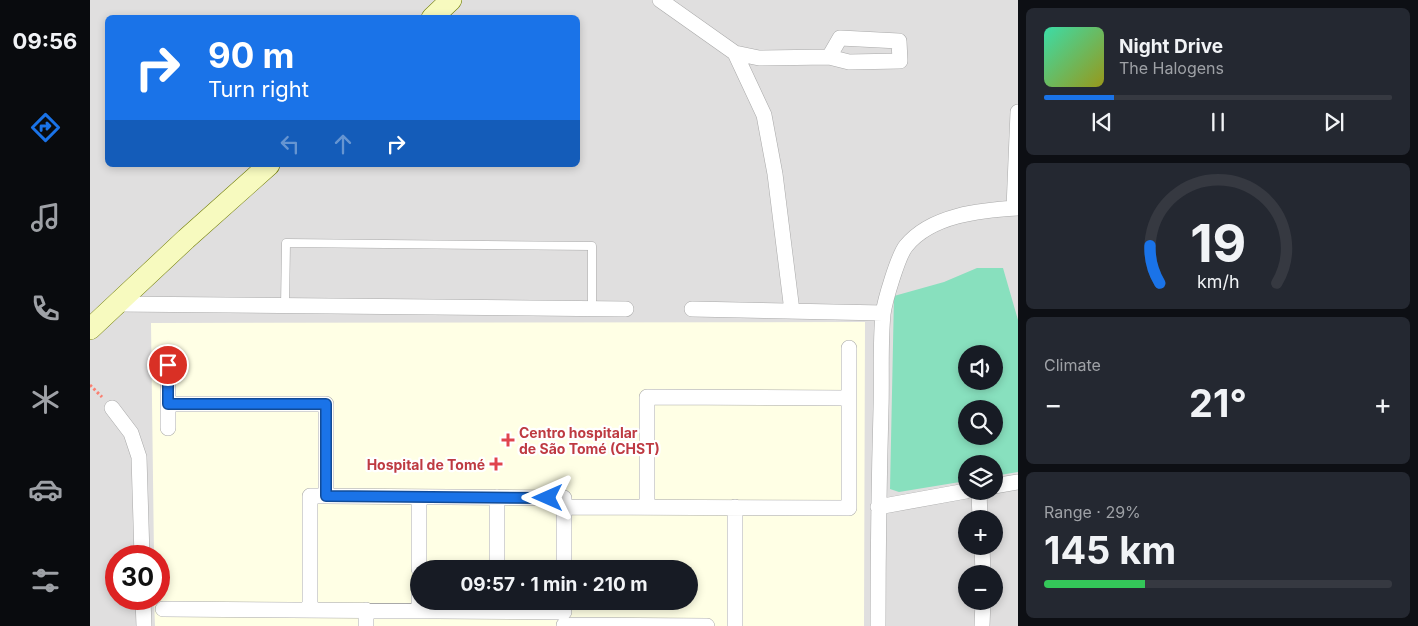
<!DOCTYPE html>
<html lang="en">
<head>
<meta charset="utf-8">
<style>
  body { margin:0; font-family:Inter,sans-serif; background:#242831; color:#f1f3f6; height:100vh; display:flex; flex-direction:column; font-size:19px; white-space:nowrap }
  * { box-sizing:border-box; margin:0 }
  p { font-size:16px; color:#9ea1a6 }
  .icon { flex:none; width:28px; height:28px; fill:none; stroke:currentColor; stroke-width:2; stroke-linecap:round; stroke-linejoin:round }
  .map { position:relative; flex:1; overflow:hidden }
  .drawer { display:flex; flex-direction:column; gap:8px; padding:8px; background:#0d0f14; width:400px }
  .drawer>* { flex:none }
  .guide { position:absolute; left:15px; top:15px; width:475px; height:152px; border-radius:8px; box-shadow:0 2px 8px #0003; background:#1a73e8; color:#fff; overflow:hidden }
  .fabs { position:absolute; left:868px; top:345px; display:grid; gap:10px }
  .fabs a { display:grid; place-items:center; width:45px; height:45px; border-radius:50%; background:#171b24; box-shadow:0 2px 8px #0003; font-size:25px }
  .speed { position:absolute; left:15px; top:545px; display:flex; gap:10px; font-size:25px; font-weight:700; text-align:center }
  .speed>* { display:grid; place-content:center; width:65px; height:65px; border-radius:50%; background:#171b24; box-shadow:0 2px 8px #0003; line-height:1 }
  .speed .limit { border:8px solid #d22; background:#fff; color:#111 }
  .pin { position:absolute; display:grid; place-items:center; width:42px; height:42px; color:#fff; margin:-21px; border:2px solid #fff; border-radius:50%; box-shadow:0 1px 5px #0007 }
  .me { position:absolute; width:55px; margin:-28px; rotate:270deg; stroke-linejoin:round; filter:drop-shadow(0 0 4px #0008) }
  .turn { display:flex; align-items:center; gap:18px; height:105px; padding:0 20px; font-size:22px }
  .turn .icon { width:65px; height:65px; stroke-width:2.5 }
  .turn b { display:block; font-size:35px; line-height:42px }
  .lanes { display:flex; align-items:center; height:48px; padding:0 20px; background:#0003; justify-content:center; gap:25px; direction:ltr }
  .lanes .off { opacity:.35 }
  .big { font-size:38px; font-weight:700; line-height:1.1 }
  .drawer .card { flex:1; display:flex; flex-direction:column; justify-content:center; gap:8px; min-width:0; padding:0 18px; border-radius:8px; background:#242831 }
  .drawer .dial { align-items:center; gap:0 }
  .dial svg { height:130px; overflow:visible; fill:none; stroke:#363941; stroke-width:7; stroke-linecap:round; text-anchor:middle }
  .dial text { fill:#f1f3f6; stroke:none }
  .song { display:flex; align-items:center; gap:15px }
  .cover { width:60px; height:60px; border-radius:8px; background:linear-gradient(135deg,hsl(160 70% 55%),hsl(60 70% 35%)) }
  .played { height:5px; border-radius:2px; background:linear-gradient(90deg,#1a73e8 20%,#363941 20%) }
  .keys { display:flex; justify-content:space-around; direction:ltr }
  .heat { display:flex; justify-content:space-between; align-items:center; font-size:28px; direction:ltr }
  .charge { height:8px; border-radius:4px; background:linear-gradient(90deg,#34c759 29%,#363941 0) }
  .trip { position:absolute; left:320px; top:560px; width:288px; height:50px; border-radius:25px; background:#171b24; box-shadow:0 2px 8px #0003; font-weight:700; line-height:50px; text-align:center }
  main { display:flex; flex:1; min-height:0 }
  .tabs { display:flex; flex-direction:column; width:90px; justify-content:space-around; align-items:center; background:#090b0e; color:#9ea1a6 }
  .tabs .icon { width:35px; height:35px }
  .tabs .active { color:#1a73e8 }
  .tabs b { font-size:22px; color:#f1f3f6 }
  .map>svg:first-child { display:block }
  .residential { fill:#e0dfdf; fill-rule:evenodd }
  .education { fill:#ffffe5; fill-rule:evenodd }
  .pitch { fill:#88e0be; fill-rule:evenodd }
  .lines { fill:none; stroke-linecap:round; stroke-linejoin:round }
  .service-casing { stroke:#a9a9a9; stroke-width:9 }
  .minor-casing { stroke:#a9a9a9; stroke-width:16 }
  .secondary-casing { stroke:#707d05; stroke-width:22 }
  .path { stroke:#fa8072; stroke-width:3; stroke-dasharray:2.5 2.5; stroke-linecap:butt }
  .service { stroke:#fff; stroke-width:8 }
  .minor { stroke:#fff; stroke-width:15 }
  .secondary { stroke:#f7fabf; stroke-width:21 }
  .route-casing { stroke:#114b97; stroke-width:12 }
  .route { stroke:#1a73e8; stroke-width:9 }
  .health-dot { fill:#e0444e; stroke:#fff; stroke-width:2 }
  .labels { text-anchor:middle; dominant-baseline:central; stroke-width:4.5; stroke-linejoin:round; paint-order:stroke }
  .health-label { font-size:14px; font-weight:bold; fill:#be3a42; stroke:#fff; text-anchor:start }
</style>
</head>
<body>
<main>
<nav class="tabs">
<b>09:56</b>
<svg class="icon active" aria-label="directions" viewBox="0 0 24 24"><path d="M12 3l9 9-9 9-9-9zM9 14v-3h6M13 9l2 2-2 2"/></svg>
<svg class="icon" aria-label="music" viewBox="0 0 24 24"><path d="M9 18V5l10-2v13"/><circle cx="6" cy="18" r="3"/><circle cx="16" cy="16" r="3"/></svg>
<svg class="icon" aria-label="phone" viewBox="0 0 24 24"><path d="M5 4h4l2 5-3 2q2 4 5 5l2-3 5 2v4C11 20 4 13 5 4z"/></svg>
<svg class="icon" aria-label="climate" viewBox="0 0 24 24"><path d="M12 3v18M4 7l16 10M4 17L20 7"/></svg>
<svg class="icon" aria-label="car" viewBox="0 0 24 24"><path d="M5 17H2v-5l4-1 3-4h7l3 4 3 1v5h-3M9 17h6M6 11h13"/><circle cx="7" cy="17" r="2"/><circle cx="17" cy="17" r="2"/></svg>
<svg class="icon" aria-label="filters" viewBox="0 0 24 24"><path d="M4 7h16M4 17h16"/><circle cx="9" cy="7" r="2"/><circle cx="15" cy="17" r="2"/></svg>
</nav>
<div class="map">
<svg width="928" height="626" viewBox="0 0 928 626">
  <rect width="100%" height="100%" fill="#f2efe9"/>
  <!-- residential -->
  <path class="residential" d="M 0,0 L 928,0 L 928,626 L 0,626 ZM 18,18 L 488,18 L 488,165 L 18,165 ZM 876,354 L 904,354 L 904,381 L 876,381 ZM 876,409 L 904,409 L 904,436 L 876,436 ZM 876,464 L 904,464 L 904,491 L 876,491 ZM 876,519 L 904,519 L 904,546 L 876,546 ZM 26,556 L 69,556 L 69,599 L 26,599 ZM 329,569 L 599,569 L 599,601 L 329,601 ZM 876,574 L 904,574 L 904,601 L 876,601 Z"/>
  <!-- education -->
  <path class="education" d="M 775,322 L 774,626 L 65,626 L 64,599 L 69,599 L 69,556 L 64,556 L 61,323 ZM 329,569 L 599,569 L 599,601 L 329,601 Z"/>
  <!-- pitch -->
  <path class="pitch" d="M 887,268 L 913,268 L 928,320 L 928,472 L 904,476 L 904,464 L 876,464 L 876,481 L 809,492 L 800,489 L 804,296 L 854,282 ZM 876,354 L 904,354 L 904,381 L 876,381 ZM 876,409 L 904,409 L 904,436 L 876,436 Z"/>
  <g class="lines">
    <defs>
      <path id="service" d="M 195,307 L 196,243 L 502,246 L 502,309"/>
      <path id="minor" d="M 570,0 L 645,53 L 674,115 L 685,174 L 702,311
        M 645,53 L 669,58 L 739,57 L 759,62 L 810,61 L 809,41 L 750,38 L 739,57
        M 924,208 L 928,112
        M 26,304 L 536,309
        M 602,309 L 793,313
        M 78,365 L 78,428
        M 78,404 L 236,404 L 236,496 L 474,498 L 474,569
        M 22,408 L 41,433 L 49,457 L 52,556
        M 904,486 L 928,482
        M 889,491 L 890,519
        M 407,497 L 407,569
        M 474,507 L 759,508 L 759,348
        M 557,507 L 557,397 L 759,398
        M 788,507 L 876,491
        M 892,546 L 893,574
        M 329,569 L 329,497
        M 53,599 L 54,626
        M 73,609 L 474,612
        M 220,610 L 220,496 L 236,496
        M 329,611 L 329,589
        M 474,625 L 617,626
        M 276,626 L 276,610
        M 645,626 L 645,507
        M 788,626 C 788,554 789,481 791,409 C 792,378 790,345 793,314 C 795,300 808,256 816,246 C 841,215 891,210 928,208
        M 892,626 L 893,601"/>
      <path id="secondary" d="M 342,18 L 361,0
        M 0,329 L 96,239 L 179,165"/>
    </defs>
    <!-- service casing -->
    <use href="#service" class="service-casing"/>
    <!-- minor casing -->
    <use href="#minor" class="minor-casing"/>
    <!-- secondary casing -->
    <use href="#secondary" class="secondary-casing"/>
    <!-- path -->
    <path class="path" d="M 0,385 L 12,397"/>
    <!-- service -->
    <use href="#service" class="service"/>
    <!-- minor -->
    <use href="#minor" class="minor"/>
    <!-- secondary -->
    <use href="#secondary" class="secondary"/>
  </g>
  <g class="lines">
    <defs>
      <path id="route" d="M 78,365 L 78,404 L 236,404 L 236,496 L 458,498"/>
    </defs>
    <!-- route casing -->
    <use href="#route" class="route-casing"/>
    <!-- route -->
    <use href="#route" class="route"/>
  </g>
  <!-- markers -->
  <g class="health-dot">
    <path d="M415.5 432.5h5v5h5v5h-5v5h-5v-5h-5v-5h5z"/>
    <path d="M403.5 456.5h5v5h5v5h-5v5h-5v-5h-5v-5h5z"/>
  </g>
  <g class="labels">
    <!-- health labels -->
    <g class="health-label">
      <text x="429" y="432">Centro hospitalar<tspan x="429" dy="16">de São Tomé (CHST)</tspan></text>
      <text x="395" y="464" text-anchor="end">Hospital de Tomé</text>
    </g>
  </g>
</svg>
<div class="fabs">
<a><svg class="icon" aria-label="sound" viewBox="0 0 24 24"><path d="M4 9h4l5-4v14l-5-4H4zM17 9q2 3 0 6"/></svg></a>
<a><svg class="icon" aria-label="search" viewBox="0 0 24 24"><circle cx="10" cy="10" r="6"/><path d="M15 15l6 6"/></svg></a>
<a><svg class="icon" aria-label="layers" viewBox="0 0 24 24"><path d="M12 4l9 5-9 5-9-5zM3 14l9 5 9-5"/></svg></a>
<a>+</a>
<a>−</a>
</div>
<div class="speed"><div class="limit">30</div></div>
<div class="pin" style="left:78px;top:365px;background:#d93025"><svg class="icon" aria-label="arrive" viewBox="0 0 24 24"><path d="M6 21V4h12l-3 4 3 4H6"/></svg></div>
<svg class="me" style="left:458px;top:498px" viewBox="-20 -20 40 40"><path d="M0-17L14 15 0 8-14 15z" fill="#1a73e8" stroke="#fff" stroke-width="4"/></svg>
<div class="trip">09:57 · 1 min · 210 m</div>
<div class="guide">
<div class="turn"><svg class="icon" aria-label="right" viewBox="0 0 24 24"><path d="M7 20v-9h11M14 6l5 5-5 5"/></svg><div><b>90 m</b>Turn right</div></div>
<div class="lanes"><svg class="icon off" aria-label="left" viewBox="0 0 24 24"><path d="M17 20v-9H6M10 6l-5 5 5 5"/></svg><svg class="icon off" aria-label="ahead" viewBox="0 0 24 24"><path d="M12 20V5M6 11l6-6 6 6"/></svg><svg class="icon" aria-label="right" viewBox="0 0 24 24"><path d="M7 20v-9h11M14 6l5 5-5 5"/></svg></div>
</div>
</div>
<section class="drawer">
<div class="card">
<div class="song"><i class="cover"></i><div><b>Night Drive</b><p>The Halogens</p></div></div>
<div class="played"></div>
<div class="keys"><svg class="icon" aria-label="previous" viewBox="0 0 24 24"><path d="M18 5L8 12l10 7zM5 5v14"/></svg><svg class="icon" aria-label="pause" viewBox="0 0 24 24"><path d="M8 5v14M16 5v14"/></svg><svg class="icon" aria-label="next" viewBox="0 0 24 24"><path d="M6 5l10 7-10 7zM19 5v14"/></svg></div>
</div>
<div class="card dial"><svg viewBox="0 0 100 80">
<path d="M14 69A42 42 0 1 1 86 69"/>
<path d="M14 69A42 42 0 0 1 8 46" stroke="#1a73e8"/>
<text x="50" y="56" font-size="32" font-weight="700">19</text>
<text x="50" y="72" font-size="11">km/h</text>
</svg></div>
<div class="card"><p>Climate</p>
<div class="heat"><a>−</a><b class="big">21°</b><a>+</a></div>
</div>
<div class="card"><p>Range · 29%</p><b class="big">145 km</b><div class="charge"></div></div>
</section>
</main>
</body>
</html>
